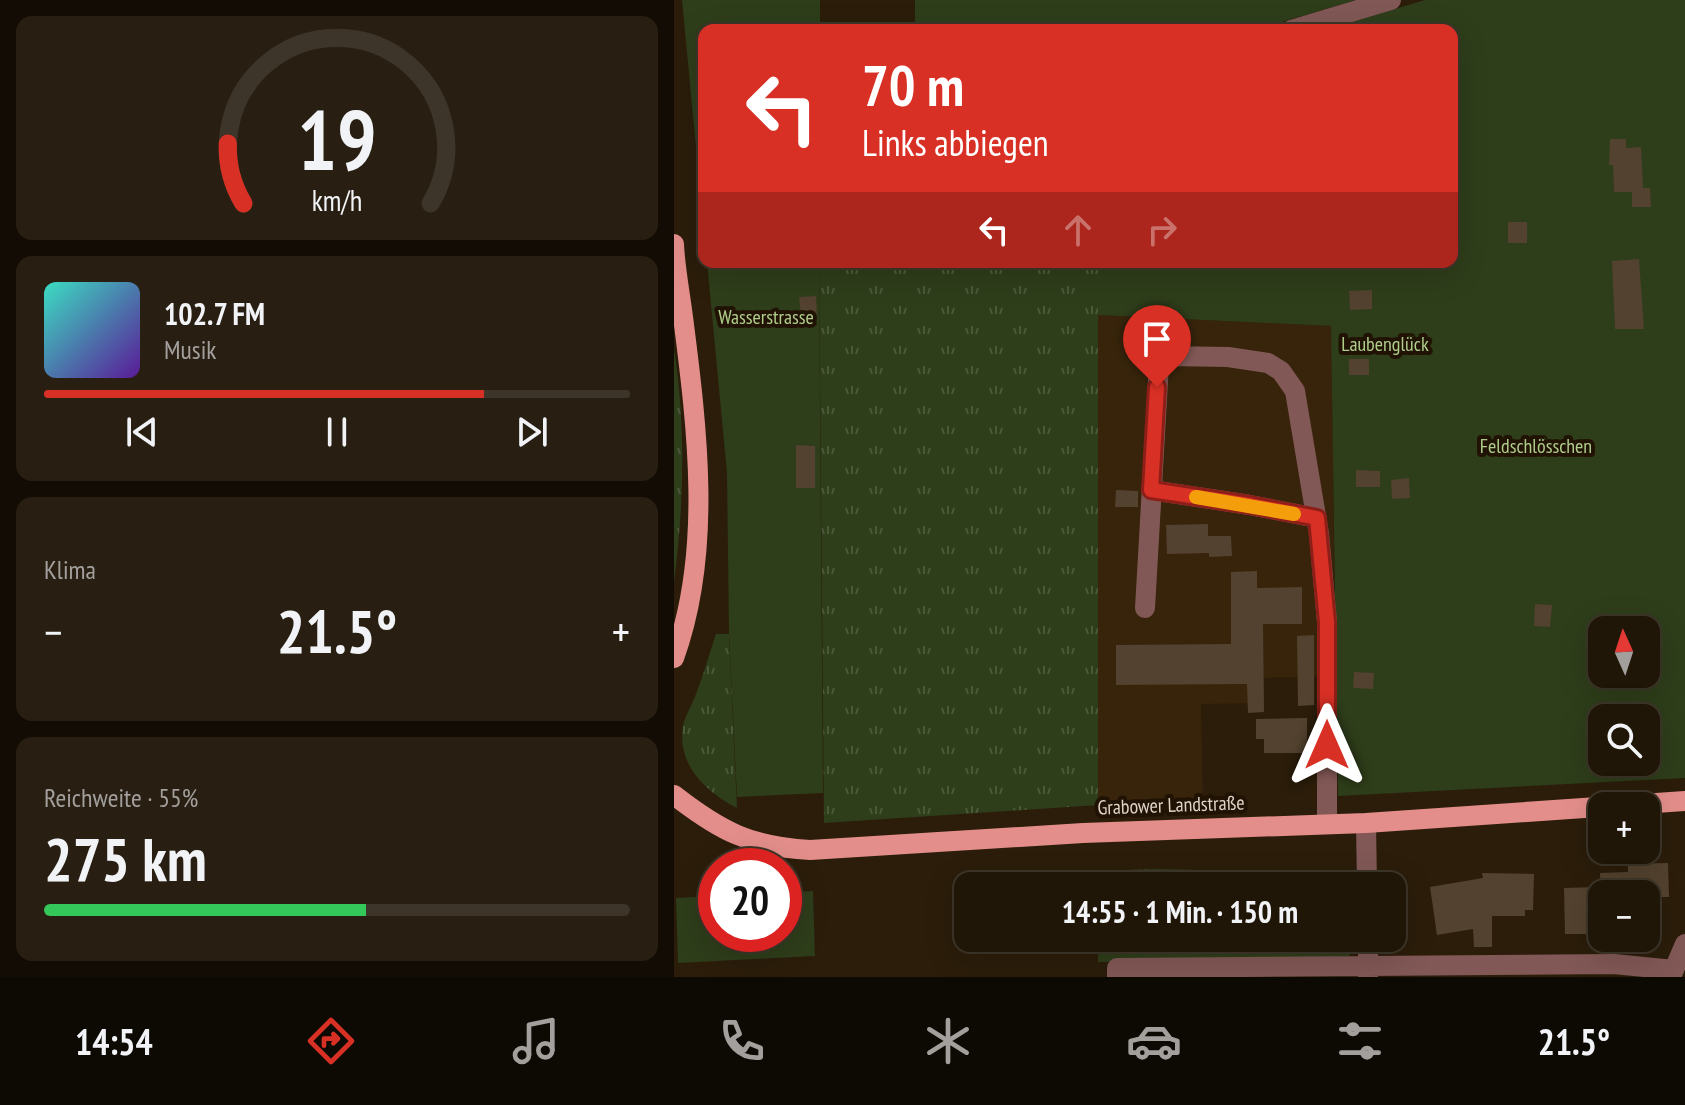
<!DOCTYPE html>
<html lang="de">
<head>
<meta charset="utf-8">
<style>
  body { margin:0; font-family:"PT Sans Narrow",sans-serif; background:#281f12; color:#f1f3f6; height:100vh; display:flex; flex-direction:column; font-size:30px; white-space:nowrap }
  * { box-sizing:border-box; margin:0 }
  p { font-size:26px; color:#a29f9c }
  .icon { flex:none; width:44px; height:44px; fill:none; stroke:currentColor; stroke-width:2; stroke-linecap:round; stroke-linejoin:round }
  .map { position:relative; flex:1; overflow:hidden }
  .details { display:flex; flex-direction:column; gap:16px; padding:16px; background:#120c04; width:674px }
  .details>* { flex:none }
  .hud { position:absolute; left:24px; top:24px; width:760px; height:244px; border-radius:16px; box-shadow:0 8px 32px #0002,0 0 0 2px #3d3529; background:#d93025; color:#fff; overflow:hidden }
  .needle { width:52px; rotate:357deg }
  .fabs { position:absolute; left:914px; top:616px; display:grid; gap:16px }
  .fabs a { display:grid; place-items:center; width:72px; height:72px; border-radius:16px; background:#201608; box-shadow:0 8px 32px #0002,0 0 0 2px #3d3529; font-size:40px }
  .speed { position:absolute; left:24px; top:848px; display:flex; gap:16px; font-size:40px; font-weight:700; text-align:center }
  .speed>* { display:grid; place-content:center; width:104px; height:104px; border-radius:50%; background:#201608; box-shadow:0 8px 32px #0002,0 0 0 2px #3d3529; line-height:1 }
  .speed .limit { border:12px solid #d22; background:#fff; color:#111 }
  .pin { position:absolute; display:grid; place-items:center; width:68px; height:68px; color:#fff; margin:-82px -34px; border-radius:50% 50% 50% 0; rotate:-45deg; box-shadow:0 0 8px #0007 }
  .pin .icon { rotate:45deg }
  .me { position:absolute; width:88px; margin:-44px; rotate:0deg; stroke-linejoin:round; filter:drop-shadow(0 0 6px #0008) }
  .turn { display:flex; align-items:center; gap:28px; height:168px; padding:0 32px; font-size:36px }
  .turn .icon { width:104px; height:104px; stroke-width:2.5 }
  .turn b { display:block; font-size:56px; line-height:68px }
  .lanes { display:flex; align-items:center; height:76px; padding:0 32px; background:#0003; justify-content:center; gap:40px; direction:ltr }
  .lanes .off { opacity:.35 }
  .big { font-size:60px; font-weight:800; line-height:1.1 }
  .details .widget { flex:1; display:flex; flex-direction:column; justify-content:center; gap:12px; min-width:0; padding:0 28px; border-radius:16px; background:#281f12 }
  .details .dial { align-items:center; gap:0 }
  .dial svg { height:208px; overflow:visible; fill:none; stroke:#3d3529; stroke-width:7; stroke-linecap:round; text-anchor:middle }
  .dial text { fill:#f1f3f6; stroke:none }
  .song { display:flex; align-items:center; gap:24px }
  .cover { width:96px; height:96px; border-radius:12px; background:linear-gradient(135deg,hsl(170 70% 55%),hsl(270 70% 35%)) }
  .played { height:8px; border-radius:4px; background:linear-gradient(90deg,#d93025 75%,#3d3529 75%) }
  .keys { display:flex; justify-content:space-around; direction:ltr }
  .heat { display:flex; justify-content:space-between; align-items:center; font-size:44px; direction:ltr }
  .charge { height:12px; border-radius:6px; background:linear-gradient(90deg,#34c759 55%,#3d3529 0) }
  .trip { position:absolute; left:280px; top:872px; width:452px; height:80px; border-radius:16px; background:#201608; box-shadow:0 8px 32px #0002,0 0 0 2px #3d3529; font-weight:800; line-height:80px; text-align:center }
  .dock { display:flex; height:128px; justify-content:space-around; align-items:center; background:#0d0903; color:#a29f9c }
  .dock .icon { width:56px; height:56px }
  .dock .current { color:#d93025 }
  .dock b { font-size:36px; color:#f1f3f6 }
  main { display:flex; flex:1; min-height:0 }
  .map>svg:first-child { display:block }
  .built { fill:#37240b }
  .grass { fill:url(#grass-tufts) }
  .green { fill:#2e3d1a; fill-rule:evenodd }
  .building { fill:#53422f }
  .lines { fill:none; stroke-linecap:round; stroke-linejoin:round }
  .minor { stroke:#815855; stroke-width:20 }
  .major { stroke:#e38e8a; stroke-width:20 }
  .route-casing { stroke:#8d1f18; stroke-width:20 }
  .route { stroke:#d93025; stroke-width:14 }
  .slow { stroke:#f59e0b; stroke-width:14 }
  .labels { text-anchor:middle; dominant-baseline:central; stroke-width:8; stroke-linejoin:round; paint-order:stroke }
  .park-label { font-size:20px; fill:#afcd8b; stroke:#211303 }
  .street-label { font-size:20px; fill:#ddd3c8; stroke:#211303 }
</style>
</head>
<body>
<main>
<section class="details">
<div class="widget dial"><svg viewBox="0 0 100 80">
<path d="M14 69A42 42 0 1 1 86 69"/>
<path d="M14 69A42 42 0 0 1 8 46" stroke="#d93025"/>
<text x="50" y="56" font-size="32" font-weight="700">19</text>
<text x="50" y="72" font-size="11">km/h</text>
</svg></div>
<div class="widget">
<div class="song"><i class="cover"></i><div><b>102.7 FM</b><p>Musik</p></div></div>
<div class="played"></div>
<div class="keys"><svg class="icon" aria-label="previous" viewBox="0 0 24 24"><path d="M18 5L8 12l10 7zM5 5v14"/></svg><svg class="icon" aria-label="pause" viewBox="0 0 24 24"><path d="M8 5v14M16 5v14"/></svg><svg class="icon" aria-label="next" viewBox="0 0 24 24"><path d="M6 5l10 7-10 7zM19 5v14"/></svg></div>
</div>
<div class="widget"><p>Klima</p>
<div class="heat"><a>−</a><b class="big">21.5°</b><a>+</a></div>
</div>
<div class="widget"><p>Reichweite · 55%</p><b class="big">275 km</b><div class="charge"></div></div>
</section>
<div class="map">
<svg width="1011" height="977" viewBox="0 0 1011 977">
  <defs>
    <pattern id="grass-tufts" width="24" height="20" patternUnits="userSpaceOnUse" patternTransform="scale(2)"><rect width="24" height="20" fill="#2e3d1a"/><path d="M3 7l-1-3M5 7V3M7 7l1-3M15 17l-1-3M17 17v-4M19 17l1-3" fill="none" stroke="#4c583a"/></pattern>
  </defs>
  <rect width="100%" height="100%" fill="#2b1d0a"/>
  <!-- built -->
  <path class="built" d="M 424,315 L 658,326 L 661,676 L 590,678 L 590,703 L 527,704 L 529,802 L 424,805 Z"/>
  <!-- grass -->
  <path class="grass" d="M 145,262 L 424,262 L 424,805 L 150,823 Z
    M 0,349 C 12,425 10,506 0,582 Z
    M 42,634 L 55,634 L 63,808 C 32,792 0,763 10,722 C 13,712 19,703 22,694 C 30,674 35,654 42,634 Z
    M 483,869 L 680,874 L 680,886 L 424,886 L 424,871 Z
    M 424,938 L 683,938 L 683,946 L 675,956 L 424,962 Z"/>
  <!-- green -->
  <path class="green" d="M 8,0 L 146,0 L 146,30 L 30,30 L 30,231 Z
    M 241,0 L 682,0 L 581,30 L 241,30 Z
    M 751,0 L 1011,0 L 1011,778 L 664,796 L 657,326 L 424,315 L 424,262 L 778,262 L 778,30 L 650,30 ZM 928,630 L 972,630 L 972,674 L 928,674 ZM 928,718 L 972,718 L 972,762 L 928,762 Z
    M 33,262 L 145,262 L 149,793 L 63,797 L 55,634 L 53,473 Z
    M 139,891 L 141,956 L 4,963 L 2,898 L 42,896 L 42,934 L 110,934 L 110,893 Z"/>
  <!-- building -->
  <path class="building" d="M 936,139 L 952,139 L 952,148 L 967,147 L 969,188 L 976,188 L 977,207 L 958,207 L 958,192 L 940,192 L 939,165 L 935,165 Z
    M 834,222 L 853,222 L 853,243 L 834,243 Z
    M 965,259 L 970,329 L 941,329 L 938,261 Z
    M 698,290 L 698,309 L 676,310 L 675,291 Z
    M 142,296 L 143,316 L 127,316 L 125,297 Z
    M 675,359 L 695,359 L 695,375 L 675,375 Z
    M 122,445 L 141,446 L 141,488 L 122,488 Z
    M 682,470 L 706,471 L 706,487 L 682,487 Z
    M 735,478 L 736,498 L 718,499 L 717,480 Z
    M 442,490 L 464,491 L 464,507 L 441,507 Z
    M 534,524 L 534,536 L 557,536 L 558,556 L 535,557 L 535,553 L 493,554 L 492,525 Z
    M 583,571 L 583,588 L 628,587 L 628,624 L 589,624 L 590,712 L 574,713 L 573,684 L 442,685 L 442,645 L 557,644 L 557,572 Z
    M 861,604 L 878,605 L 876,627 L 860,626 Z
    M 640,635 L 640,705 L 624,706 L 623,636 Z
    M 680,672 L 700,673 L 699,689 L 679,688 Z
    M 633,718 L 633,753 L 590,753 L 590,739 L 582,739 L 582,719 Z
    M 994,863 L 995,897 L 972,897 L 972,894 L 927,894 L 926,873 L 954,872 L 954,864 Z
    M 808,873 L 860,874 L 859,910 L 851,910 L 851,916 L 818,916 L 818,947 L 800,947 L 799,929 L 763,935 L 756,887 L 809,878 Z
    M 923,887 L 924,934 L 891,934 L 890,888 Z"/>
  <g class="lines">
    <!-- minor -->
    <path class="minor" d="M 617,30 L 717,0
      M 477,490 L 576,505 L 643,518
      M 471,608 L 485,364 L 492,356 L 554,357 L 594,363 L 607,371 L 621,391 L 645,534 L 653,622 L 653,824
      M 692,823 L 693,886
      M 694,938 L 694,977
      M 443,977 L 443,968 L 940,964 L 1000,970
      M 997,977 L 1011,944"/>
    <!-- major -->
    <path class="major" d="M 0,244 C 1,268 6,293 9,317 C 23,427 39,551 0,658
      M 0,795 C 46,831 77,847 136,850 L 409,833 L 692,823 L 1011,801"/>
  </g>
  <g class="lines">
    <defs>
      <path id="route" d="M 483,387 L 477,490 L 576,505 L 643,518 L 653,622 L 653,745"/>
    </defs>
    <!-- route casing -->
    <use href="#route" class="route-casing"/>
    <!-- route -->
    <use href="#route" class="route"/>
    <!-- slow -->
    <path class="slow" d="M 522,497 L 620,514"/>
  </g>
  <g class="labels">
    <!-- park labels -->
    <g class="park-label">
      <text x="92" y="317">Wasserstrasse</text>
      <text x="711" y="344">Laubenglück</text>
      <text x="862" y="446">Feldschlösschen</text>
    </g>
    <!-- street labels -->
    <g class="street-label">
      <text transform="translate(497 805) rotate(-2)">Grabower Landstraße</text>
    </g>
  </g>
</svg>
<div class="fabs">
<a><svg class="needle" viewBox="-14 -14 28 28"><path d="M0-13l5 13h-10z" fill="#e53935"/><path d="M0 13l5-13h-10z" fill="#a29f9c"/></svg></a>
<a><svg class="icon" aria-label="search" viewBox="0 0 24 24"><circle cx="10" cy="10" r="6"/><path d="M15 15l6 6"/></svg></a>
<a>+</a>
<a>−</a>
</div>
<div class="speed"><div class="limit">20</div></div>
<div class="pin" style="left:483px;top:387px;background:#d93025"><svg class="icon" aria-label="arrive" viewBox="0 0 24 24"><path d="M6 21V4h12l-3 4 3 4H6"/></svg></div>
<svg class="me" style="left:653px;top:745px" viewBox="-20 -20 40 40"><path d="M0-17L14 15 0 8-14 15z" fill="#d93025" stroke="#fff" stroke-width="4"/></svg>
<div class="trip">14:55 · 1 Min. · 150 m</div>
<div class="hud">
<div class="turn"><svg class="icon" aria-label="left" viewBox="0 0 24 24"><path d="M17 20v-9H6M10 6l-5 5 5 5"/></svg><div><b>70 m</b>Links abbiegen</div></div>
<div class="lanes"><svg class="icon" aria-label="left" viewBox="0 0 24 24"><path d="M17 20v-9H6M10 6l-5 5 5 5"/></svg><svg class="icon off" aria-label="ahead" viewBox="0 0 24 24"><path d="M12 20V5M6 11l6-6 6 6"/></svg><svg class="icon off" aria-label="right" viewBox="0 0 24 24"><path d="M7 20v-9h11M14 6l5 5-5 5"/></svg></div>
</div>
</div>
</main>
<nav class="dock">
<b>14:54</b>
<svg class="icon current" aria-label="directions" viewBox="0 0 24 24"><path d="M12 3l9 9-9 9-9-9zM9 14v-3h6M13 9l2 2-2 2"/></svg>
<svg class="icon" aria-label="music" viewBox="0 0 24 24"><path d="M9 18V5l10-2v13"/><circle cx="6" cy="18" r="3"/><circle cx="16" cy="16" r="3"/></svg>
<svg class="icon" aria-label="phone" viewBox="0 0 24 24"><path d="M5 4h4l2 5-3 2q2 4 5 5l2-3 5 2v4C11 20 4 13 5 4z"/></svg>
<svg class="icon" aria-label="climate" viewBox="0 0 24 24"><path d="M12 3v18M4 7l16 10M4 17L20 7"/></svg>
<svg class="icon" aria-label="car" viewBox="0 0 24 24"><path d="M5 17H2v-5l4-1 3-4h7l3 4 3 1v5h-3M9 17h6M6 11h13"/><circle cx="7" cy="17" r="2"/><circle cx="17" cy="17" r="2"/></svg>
<svg class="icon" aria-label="filters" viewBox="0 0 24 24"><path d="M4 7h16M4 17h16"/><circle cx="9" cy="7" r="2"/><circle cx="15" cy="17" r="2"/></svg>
<b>21.5°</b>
</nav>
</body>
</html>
